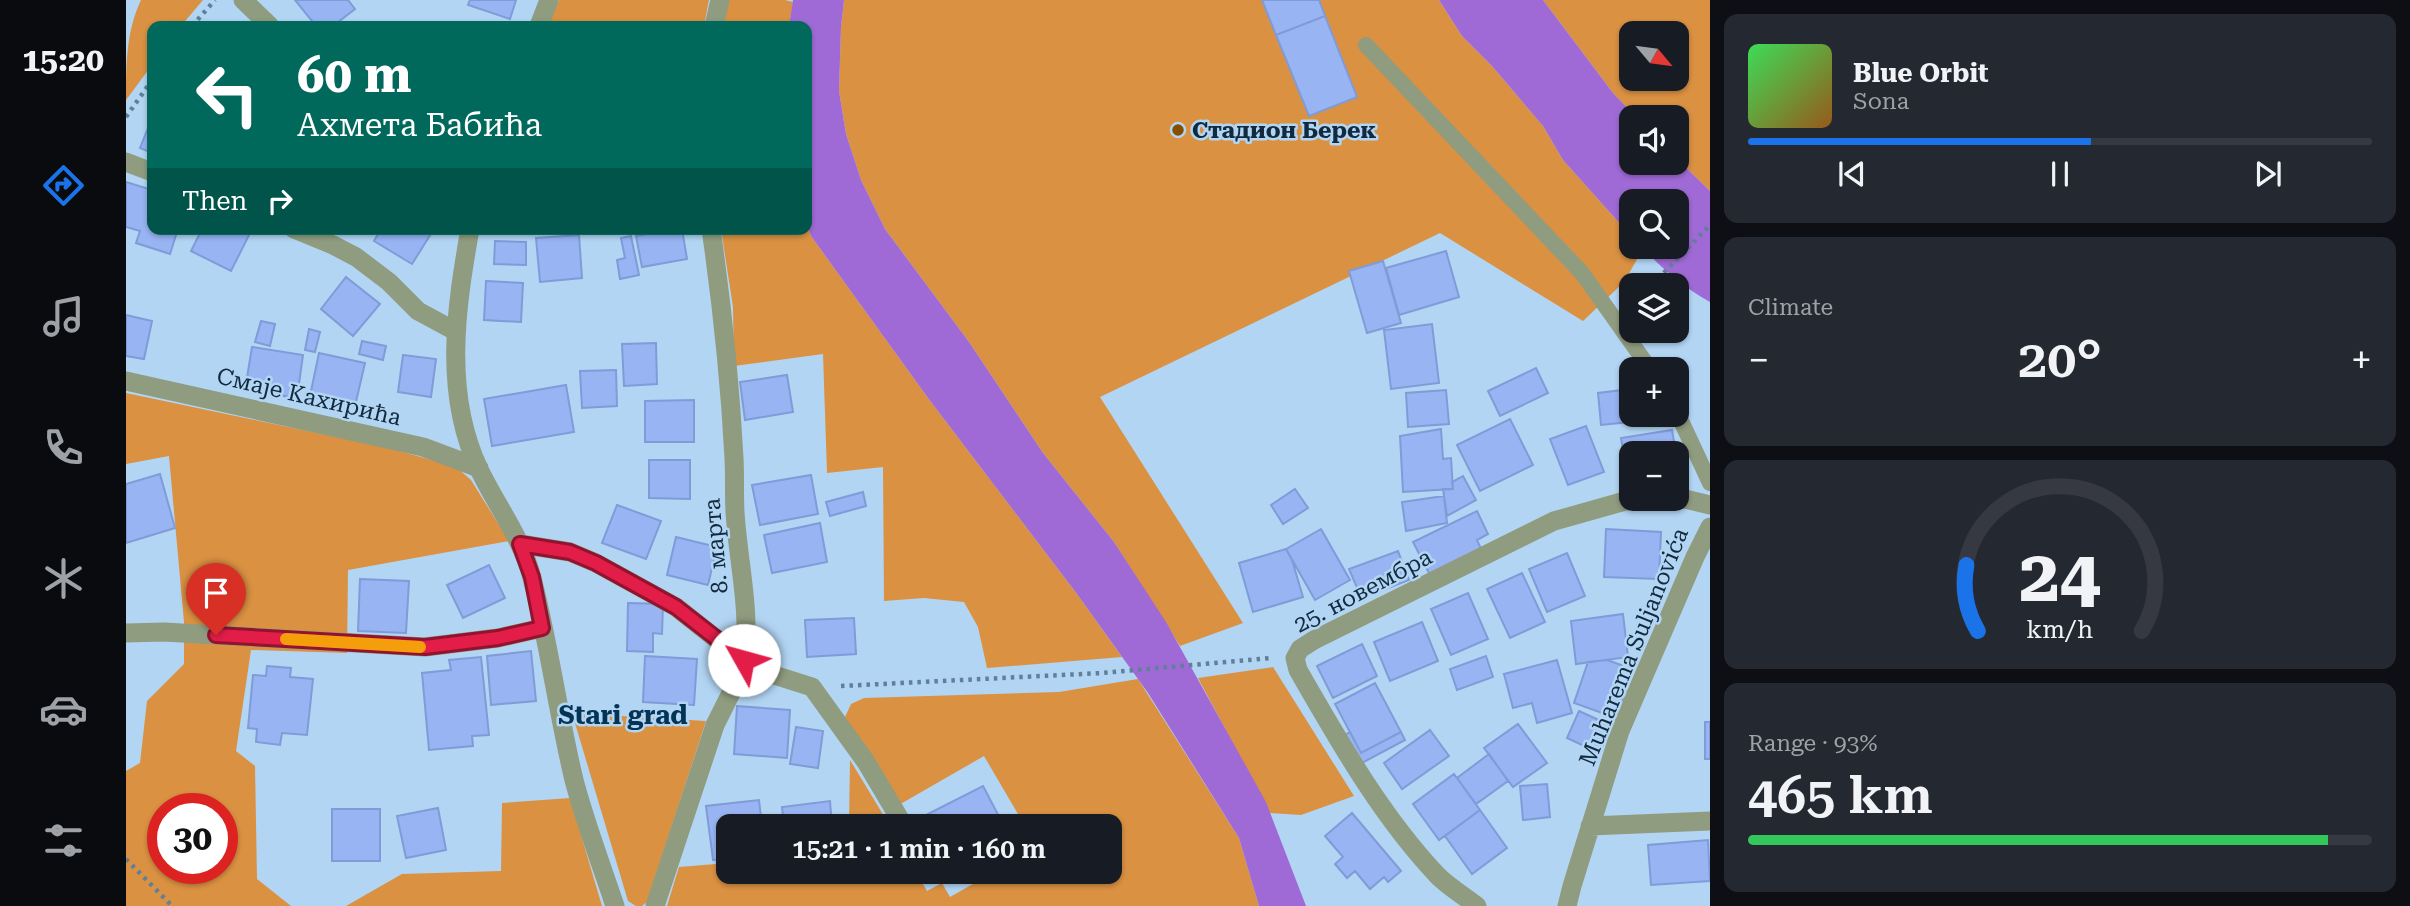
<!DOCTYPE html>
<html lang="en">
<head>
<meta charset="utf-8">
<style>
  body { margin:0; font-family:"Roboto Serif",serif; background:#242831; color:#f1f3f6; height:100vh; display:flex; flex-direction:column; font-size:26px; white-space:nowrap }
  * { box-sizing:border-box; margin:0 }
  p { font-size:23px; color:#9ea1a6 }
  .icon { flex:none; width:38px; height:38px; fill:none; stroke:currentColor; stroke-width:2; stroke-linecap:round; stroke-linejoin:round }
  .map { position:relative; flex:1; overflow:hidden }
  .panel { display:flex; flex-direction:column; gap:14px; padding:14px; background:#0d0f14; width:700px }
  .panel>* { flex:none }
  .guide { position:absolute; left:21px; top:21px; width:665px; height:214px; border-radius:14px; box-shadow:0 2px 5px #0004; background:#00695c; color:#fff; overflow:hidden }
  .needle { width:46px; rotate:119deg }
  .buttons { position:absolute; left:1493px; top:21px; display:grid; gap:14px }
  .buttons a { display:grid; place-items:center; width:70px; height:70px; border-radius:14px; background:#171b24; box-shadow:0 2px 5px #0004; font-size:35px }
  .speed { position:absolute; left:21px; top:793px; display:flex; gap:14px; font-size:35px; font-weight:700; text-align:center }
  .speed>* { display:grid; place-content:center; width:91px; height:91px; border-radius:50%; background:#171b24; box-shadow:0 2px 5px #0004; line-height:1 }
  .speed .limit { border:10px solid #d22; background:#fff; color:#111 }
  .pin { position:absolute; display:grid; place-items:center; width:60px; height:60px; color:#fff; margin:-72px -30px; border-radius:50% 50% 50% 0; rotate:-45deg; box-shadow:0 0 7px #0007 }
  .pin .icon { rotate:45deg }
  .me { position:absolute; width:77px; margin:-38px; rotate:308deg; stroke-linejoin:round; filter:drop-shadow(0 0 5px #0008) }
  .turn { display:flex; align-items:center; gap:24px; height:147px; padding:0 35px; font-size:32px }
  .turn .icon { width:91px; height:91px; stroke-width:2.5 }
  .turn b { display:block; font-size:49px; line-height:60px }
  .then { display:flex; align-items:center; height:66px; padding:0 35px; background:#0003; gap:14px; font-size:26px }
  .big { font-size:52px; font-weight:600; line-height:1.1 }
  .panel .tile { flex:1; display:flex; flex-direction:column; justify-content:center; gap:10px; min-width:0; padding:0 24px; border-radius:14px; background:#242831 }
  .panel .dial { align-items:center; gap:0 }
  .dial svg { height:182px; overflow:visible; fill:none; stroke:#363941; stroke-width:7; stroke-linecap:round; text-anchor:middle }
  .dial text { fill:#f1f3f6; stroke:none }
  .song { display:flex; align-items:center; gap:21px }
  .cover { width:84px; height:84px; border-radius:10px; background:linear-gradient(135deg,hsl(130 70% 55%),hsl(30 70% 35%)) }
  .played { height:7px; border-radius:4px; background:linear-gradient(90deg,#1a73e8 55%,#363941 55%) }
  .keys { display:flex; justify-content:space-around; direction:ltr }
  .heat { display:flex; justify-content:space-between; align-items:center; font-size:38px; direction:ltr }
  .charge { height:10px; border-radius:5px; background:linear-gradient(90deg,#34c759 93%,#363941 0) }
  .trip { position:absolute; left:590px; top:814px; width:406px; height:70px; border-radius:14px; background:#171b24; box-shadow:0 2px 5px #0004; font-weight:600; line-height:70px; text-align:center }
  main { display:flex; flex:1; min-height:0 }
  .dock { display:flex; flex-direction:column; width:126px; justify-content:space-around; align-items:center; background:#090b0e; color:#9ea1a6 }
  .dock .icon { width:49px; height:49px }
  .dock .current { color:#1a73e8 }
  .dock b { font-size:32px; color:#f1f3f6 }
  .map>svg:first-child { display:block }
  .green { fill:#da9142; fill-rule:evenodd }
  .water { fill:#a06ad6 }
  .building { fill:#98b4f3; stroke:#7f9bd8; stroke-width:2 }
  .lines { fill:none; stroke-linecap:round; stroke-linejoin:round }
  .path { stroke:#627f99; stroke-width:4.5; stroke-dasharray:3.5 5; stroke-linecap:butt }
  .service { stroke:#909c7f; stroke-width:16 }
  .minor { stroke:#909c7f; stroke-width:19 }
  .route-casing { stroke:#92132f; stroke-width:18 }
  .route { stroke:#e11d48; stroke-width:12 }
  .slow { stroke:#f59e0b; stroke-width:12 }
  .poi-dot { fill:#864f00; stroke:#b2d5f4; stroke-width:2.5 }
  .labels { text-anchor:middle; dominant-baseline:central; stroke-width:5; stroke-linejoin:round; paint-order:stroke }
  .poi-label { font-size:23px; font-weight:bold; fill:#122a3e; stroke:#b2d5f4; text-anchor:start }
  .street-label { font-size:23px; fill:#122a3e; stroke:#b2d5f4 }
  .quarter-label { font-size:26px; font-weight:bold; fill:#043455; stroke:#b2d5f4 }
</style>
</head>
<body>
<main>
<nav class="dock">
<b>15:20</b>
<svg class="icon current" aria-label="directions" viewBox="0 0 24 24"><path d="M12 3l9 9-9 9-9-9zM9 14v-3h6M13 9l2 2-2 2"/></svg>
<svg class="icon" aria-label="music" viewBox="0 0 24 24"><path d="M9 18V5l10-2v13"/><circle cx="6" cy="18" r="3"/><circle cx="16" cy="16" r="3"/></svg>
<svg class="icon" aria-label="phone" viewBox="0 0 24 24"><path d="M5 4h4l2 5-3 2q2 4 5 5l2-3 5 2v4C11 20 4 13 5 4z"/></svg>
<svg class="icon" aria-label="climate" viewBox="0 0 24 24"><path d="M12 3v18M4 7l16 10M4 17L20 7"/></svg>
<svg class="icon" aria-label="car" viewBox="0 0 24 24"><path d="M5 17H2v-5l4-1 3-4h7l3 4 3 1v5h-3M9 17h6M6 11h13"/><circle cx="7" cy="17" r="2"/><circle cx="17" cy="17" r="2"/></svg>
<svg class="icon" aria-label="filters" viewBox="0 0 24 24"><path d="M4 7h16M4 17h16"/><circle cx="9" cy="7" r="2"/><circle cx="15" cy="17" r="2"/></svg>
</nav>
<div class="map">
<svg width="1584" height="906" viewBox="0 0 1584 906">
  <rect width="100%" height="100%" fill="#b2d5f4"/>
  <!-- green -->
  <path class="green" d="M 15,0 L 77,0 L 55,26 L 26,26 L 26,65 L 0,100 C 0,65 0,32 15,0 Z
    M 433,0 L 583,0 L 578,26 L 422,26 Z
    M 601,0 L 659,0 L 667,2 L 663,26 L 597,26 Z
    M 718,0 L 1313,0 L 1336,36 L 1366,66 L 1417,126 L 1437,160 L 1505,236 L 1505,247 L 1517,249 L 1498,282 L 1457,321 L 1314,233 L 974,397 L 1117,623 L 1054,646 L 988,542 L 917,453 L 843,342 L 759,229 L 735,180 L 720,134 L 713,91 L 715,27 Z
    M 1417,0 L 1584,0 L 1584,191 L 1551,159 L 1550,117 L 1510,117 L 1487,93 ZM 1505,33 L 1550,33 L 1550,79 L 1505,79 Z
    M 681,223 L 685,236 L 802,398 L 951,594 L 996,657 L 861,668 L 852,627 L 838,602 L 798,598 L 758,601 L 757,467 L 701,473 L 697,354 L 608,366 L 607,307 L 595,229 L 681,229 Z
    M 0,393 L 263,448 L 330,467 L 345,480 L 383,541 L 222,570 L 221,653 L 125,650 L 110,751 L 129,766 L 131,879 L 165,906 L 0,906 L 0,771 L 14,763 L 21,701 L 58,664 L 58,622 L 43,456 L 0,464 ZM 37,808 L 96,808 L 96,868 L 37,868 Z
    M 1147,667 L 1228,796 L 1175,815 L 1144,813 L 1072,678 Z
    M 1012,679 L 1113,838 L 1133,906 L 541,906 L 553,867 L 602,863 L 602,872 L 790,872 L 801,891 L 816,883 L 824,897 L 868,872 L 984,872 L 984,826 L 899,826 L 858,756 L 771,806 L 719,717 L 725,704 L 738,698 L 933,692 Z
    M 446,713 L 580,721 L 521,902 L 516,906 L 510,906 L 502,901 Z
    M 724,760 L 764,826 L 723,826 Z
    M 444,798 L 476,906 L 220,906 L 276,874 L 375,871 L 376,803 Z"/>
  <!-- water -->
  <path class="water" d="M 667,0 L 718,0 L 715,27 L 713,91 L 720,134 L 735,180 L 759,229 L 843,342 L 917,453 L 988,542 L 1040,622 L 1140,802 L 1180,906 L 1133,906 L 1113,838 L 1022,693 L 951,594 L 802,398 L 685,236 L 681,223 L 681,26 L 663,26 Z
    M 1313,0 L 1417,0 L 1487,93 L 1510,117 L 1505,117 L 1505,163 L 1550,163 L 1551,159 L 1584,191 L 1584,302 C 1558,288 1536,268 1515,247 L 1550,247 L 1550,201 L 1505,201 L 1505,236 L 1437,160 L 1417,126 L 1366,66 L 1336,36 Z"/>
  <!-- building -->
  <path class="building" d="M 169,0 L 222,0 L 229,9 L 207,26 L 190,26 Z
    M 344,0 L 390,0 L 384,19 L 342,5 Z
    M 1136,0 L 1193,0 L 1199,16 L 1150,35 Z
    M 1199,16 L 1231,97 L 1183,116 L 1150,35 Z
    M 26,118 L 26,153 L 14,148 Z
    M 0,182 L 26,190 L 26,229 L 51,232 L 44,254 L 10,243 L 14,231 L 0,227 Z
    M 76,229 L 126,229 L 105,271 L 65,251 Z
    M 255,229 L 308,229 L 286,264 L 248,241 Z
    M 550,229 L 556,229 L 561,259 L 516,267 L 510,236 Z
    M 453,235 L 456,278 L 414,282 L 410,238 Z
    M 505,236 L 513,275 L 494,279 L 491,260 L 499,258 L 495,238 Z
    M 369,241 L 400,242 L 400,265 L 368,264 Z
    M 1320,251 L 1333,297 L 1273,315 L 1260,268 Z
    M 1257,261 L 1275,323 L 1241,333 L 1223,271 Z
    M 220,277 L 254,304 L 227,336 L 195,309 Z
    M 360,281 L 397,283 L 395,322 L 358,320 Z
    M 0,315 L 26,321 L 18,359 L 0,356 Z
    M 135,321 L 149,324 L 144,346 L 129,342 Z
    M 1306,324 L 1313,383 L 1265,389 L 1258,330 Z
    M 183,329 L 194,332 L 189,352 L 179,350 Z
    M 236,341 L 260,346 L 257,360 L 233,354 Z
    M 530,343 L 531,384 L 498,386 L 496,344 Z
    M 126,347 L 177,355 L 171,398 L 119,390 Z
    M 193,353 L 239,363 L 229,406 L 184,396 Z
    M 277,355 L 310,359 L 305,397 L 272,392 Z
    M 1410,368 L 1422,393 L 1374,416 L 1362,391 Z
    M 490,370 L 491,406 L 456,408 L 454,371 Z
    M 661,375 L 667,412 L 619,420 L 614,382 Z
    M 440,385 L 448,432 L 366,446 L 358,399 Z
    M 1505,389 L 1505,415 L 1513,415 L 1514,421 L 1475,425 L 1472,393 Z
    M 1320,390 L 1323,424 L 1282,427 L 1280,393 Z
    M 568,400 L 568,442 L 519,442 L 519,401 Z
    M 1384,419 L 1407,465 L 1354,491 L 1331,445 Z
    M 1460,426 L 1478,472 L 1442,485 L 1424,439 Z
    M 1315,429 L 1317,459 L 1325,458 L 1327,489 L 1277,492 L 1274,436 Z
    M 1546,430 L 1550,453 L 1505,453 L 1505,480 L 1502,481 L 1495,438 Z
    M 523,460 L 564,460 L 564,499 L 523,498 Z
    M 34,474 L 49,528 L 0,543 L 0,484 Z
    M 685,475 L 692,514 L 634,525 L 626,485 Z
    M 1337,476 L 1350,500 L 1321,516 L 1317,489 L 1327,489 L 1326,482 Z
    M 1169,489 L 1182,508 L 1157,524 L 1145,505 Z
    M 737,492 L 740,506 L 704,516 L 700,502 Z
    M 1318,496 L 1321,523 L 1280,531 L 1276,502 Z
    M 491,505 L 535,521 L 520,559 L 476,543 Z
    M 1351,511 L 1362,534 L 1351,540 L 1356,551 L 1305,577 L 1287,542 Z
    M 694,523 L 701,562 L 646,573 L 638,535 Z
    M 1195,529 L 1224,580 L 1189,600 L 1160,549 Z
    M 1480,529 L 1535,532 L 1533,579 L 1478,577 Z
    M 550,537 L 591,547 L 582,585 L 541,575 Z
    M 1160,549 L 1166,560 L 1177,597 L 1127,612 L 1113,563 Z
    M 1272,551 L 1283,580 L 1247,594 L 1244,585 L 1232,590 L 1223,569 Z
    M 1441,553 L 1459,596 L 1421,612 L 1403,569 Z
    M 363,565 L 379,598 L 337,618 L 321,585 Z
    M 1396,573 L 1419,622 L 1384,638 L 1361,589 Z
    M 234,579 L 283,581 L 280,633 L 232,631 Z
    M 1342,593 L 1362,639 L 1325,655 L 1305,609 Z
    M 502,603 L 537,604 L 536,634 L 527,633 L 527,652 L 501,651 Z
    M 1497,614 L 1502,657 L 1450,664 L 1445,621 Z
    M 728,618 L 730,654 L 681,657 L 679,620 Z
    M 1296,622 L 1312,661 L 1264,681 L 1248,642 Z
    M 1236,644 L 1251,676 L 1207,698 L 1191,666 Z
    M 405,651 L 410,701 L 365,705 L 361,656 Z
    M 519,656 L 571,659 L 568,705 L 517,702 Z
    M 1360,656 L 1367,677 L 1331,690 L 1324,669 Z
    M 355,657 L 363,735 L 346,736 L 347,746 L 303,750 L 296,673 L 325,670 L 323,660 Z
    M 1431,660 L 1446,713 L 1411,723 L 1406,703 L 1387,708 L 1378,674 Z
    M 1481,660 L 1507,669 L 1490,718 L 1448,703 L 1462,662 Z
    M 141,666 L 165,668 L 164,677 L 187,679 L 181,735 L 156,733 L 154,745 L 130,742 L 131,729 L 122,728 L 127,675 L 140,676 Z
    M 1249,683 L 1275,732 L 1235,753 L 1209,704 Z
    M 611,706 L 664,710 L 661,758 L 608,754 Z
    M 1453,711 L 1486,726 L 1473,753 L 1441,738 Z
    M 1579,722 L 1584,722 L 1584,759 L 1579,759 Z
    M 1392,724 L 1421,763 L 1387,787 L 1358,748 Z
    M 670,727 L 697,731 L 692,768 L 664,764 Z
    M 1304,730 L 1323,756 L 1276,789 L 1258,763 Z
    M 1224,732 L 1235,753 L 1275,732 L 1279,740 L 1234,764 L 1219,735 Z
    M 1363,754 L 1382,781 L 1350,804 L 1331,778 Z
    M 1328,774 L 1354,810 L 1313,840 L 1287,804 Z
    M 1421,784 L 1424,817 L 1397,820 L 1394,786 Z
    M 857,786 L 878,826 L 798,826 L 794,818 Z
    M 633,800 L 636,826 L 602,826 L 602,859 L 587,860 L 580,806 Z
    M 704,801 L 706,826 L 658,826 L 656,807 Z
    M 312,808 L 320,850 L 280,858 L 271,816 Z
    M 206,809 L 254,809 L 254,861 L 206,861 Z
    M 1354,810 L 1381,848 L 1346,874 L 1319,836 Z
    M 1226,813 L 1275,871 L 1262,882 L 1258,877 L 1244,889 L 1229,871 L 1221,878 L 1209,864 L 1217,857 L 1199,836 Z
    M 1582,840 L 1584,881 L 1525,885 L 1522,845 Z"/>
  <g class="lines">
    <!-- path -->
    <path class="path" d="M 66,26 L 89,0
      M 0,117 L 26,80
      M 1526,285 L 1584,225
      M 715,686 L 976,673 L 1146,658
      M 0,859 L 46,906"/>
    <!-- service -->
    <path class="service" d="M 1240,45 L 1456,273 L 1524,369
      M 1550,410 L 1584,483"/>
    <!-- minor -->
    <path class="minor" d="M 117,0 L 144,26
      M 413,26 L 423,0
      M 588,26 L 594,0
      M 0,162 L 26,172
      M 168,229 L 207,245 L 230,257 L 263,282 L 292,311 L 329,331
      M 344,229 C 330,308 317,393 353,469 C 370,505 396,538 406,578 C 423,644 432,713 448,780 C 459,822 475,864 489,906
      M 585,229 C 596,305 604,382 608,458 C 609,476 608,494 609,512 C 612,562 625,610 618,661 L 645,674 L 686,687 L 740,762 L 778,826
      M 0,381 L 297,447 L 353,468
      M 394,544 L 444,552 L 470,563 L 550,607 L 618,661 L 608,687 L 589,725 L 529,906
      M 0,633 L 38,632 L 299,647 L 372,638 L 416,628
      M 1464,826 L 1584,821
      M 1351,906 C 1338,896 1323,887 1312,876 C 1255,816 1213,741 1172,670 L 1169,658 L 1174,649 L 1188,640 L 1428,521 L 1499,501 L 1559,499 L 1584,505
      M 1441,906 L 1446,886 L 1494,731 L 1569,557 L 1584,527"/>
  </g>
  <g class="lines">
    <defs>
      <path id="route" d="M 90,635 L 299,647 L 372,638 L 416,628 L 406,577 L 394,544 L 444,552 L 470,563 L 550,607 L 618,660"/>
    </defs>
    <!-- route casing -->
    <use href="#route" class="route-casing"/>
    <!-- route -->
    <use href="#route" class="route"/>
    <!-- slow -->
    <path class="slow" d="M 160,639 L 294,647"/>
  </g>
  <!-- markers -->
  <circle class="poi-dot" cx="1052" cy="130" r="7"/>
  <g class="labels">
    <!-- poi labels -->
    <g class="poi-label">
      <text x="1066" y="130">Стадион Берек</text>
    </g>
    <!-- street labels -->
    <g class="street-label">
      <text transform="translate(183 397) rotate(13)">Смaје Кахирића</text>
      <text transform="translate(590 546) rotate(-95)">8. марта</text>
      <text transform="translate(1237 591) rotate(-28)">25. новембра</text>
      <text transform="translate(1508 647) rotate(-68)">Muharema Suljanovića</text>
    </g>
    <!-- quarter labels -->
    <g class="quarter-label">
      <text x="497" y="715">Stari grad</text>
    </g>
  </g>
</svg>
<div class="buttons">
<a><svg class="needle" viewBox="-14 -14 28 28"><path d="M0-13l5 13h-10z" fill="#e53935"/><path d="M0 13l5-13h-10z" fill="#9ea1a6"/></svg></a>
<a><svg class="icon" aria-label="sound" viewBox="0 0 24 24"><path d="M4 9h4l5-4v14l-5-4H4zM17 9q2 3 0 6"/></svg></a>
<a><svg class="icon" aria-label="search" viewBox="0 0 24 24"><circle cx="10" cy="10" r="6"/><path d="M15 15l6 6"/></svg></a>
<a><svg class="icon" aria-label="layers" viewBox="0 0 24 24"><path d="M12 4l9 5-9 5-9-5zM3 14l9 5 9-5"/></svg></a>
<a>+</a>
<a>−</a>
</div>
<div class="speed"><div class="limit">30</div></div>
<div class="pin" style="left:90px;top:635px;background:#d93025"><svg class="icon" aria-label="arrive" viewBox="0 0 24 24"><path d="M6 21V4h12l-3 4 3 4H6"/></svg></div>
<svg class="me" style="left:618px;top:660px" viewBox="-20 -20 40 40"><circle r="19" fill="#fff"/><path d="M0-13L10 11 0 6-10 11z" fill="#e11d48"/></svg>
<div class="trip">15:21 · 1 min · 160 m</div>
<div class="guide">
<div class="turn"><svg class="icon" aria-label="left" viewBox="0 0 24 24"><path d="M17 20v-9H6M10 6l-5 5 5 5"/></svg><div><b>60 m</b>Ахмета Бабића</div></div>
<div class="then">Then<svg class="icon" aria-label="right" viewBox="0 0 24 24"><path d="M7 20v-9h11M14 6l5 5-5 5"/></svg></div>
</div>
</div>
<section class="panel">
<div class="tile">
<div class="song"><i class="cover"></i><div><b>Blue Orbit</b><p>Sona</p></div></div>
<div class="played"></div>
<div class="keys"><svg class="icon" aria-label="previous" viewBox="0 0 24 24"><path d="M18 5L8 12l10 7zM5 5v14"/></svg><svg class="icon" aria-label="pause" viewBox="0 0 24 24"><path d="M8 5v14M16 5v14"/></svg><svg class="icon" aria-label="next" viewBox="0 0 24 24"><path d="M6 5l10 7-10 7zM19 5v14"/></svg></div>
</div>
<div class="tile"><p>Climate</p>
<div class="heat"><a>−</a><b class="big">20°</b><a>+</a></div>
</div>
<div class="tile dial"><svg viewBox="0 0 100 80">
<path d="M14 69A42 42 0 1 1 86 69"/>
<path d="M14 69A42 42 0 0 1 9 40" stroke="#1a73e8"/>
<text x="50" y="56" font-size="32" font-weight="700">24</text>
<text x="50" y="72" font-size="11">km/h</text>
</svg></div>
<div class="tile"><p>Range · 93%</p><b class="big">465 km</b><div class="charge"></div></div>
</section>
</main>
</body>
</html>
